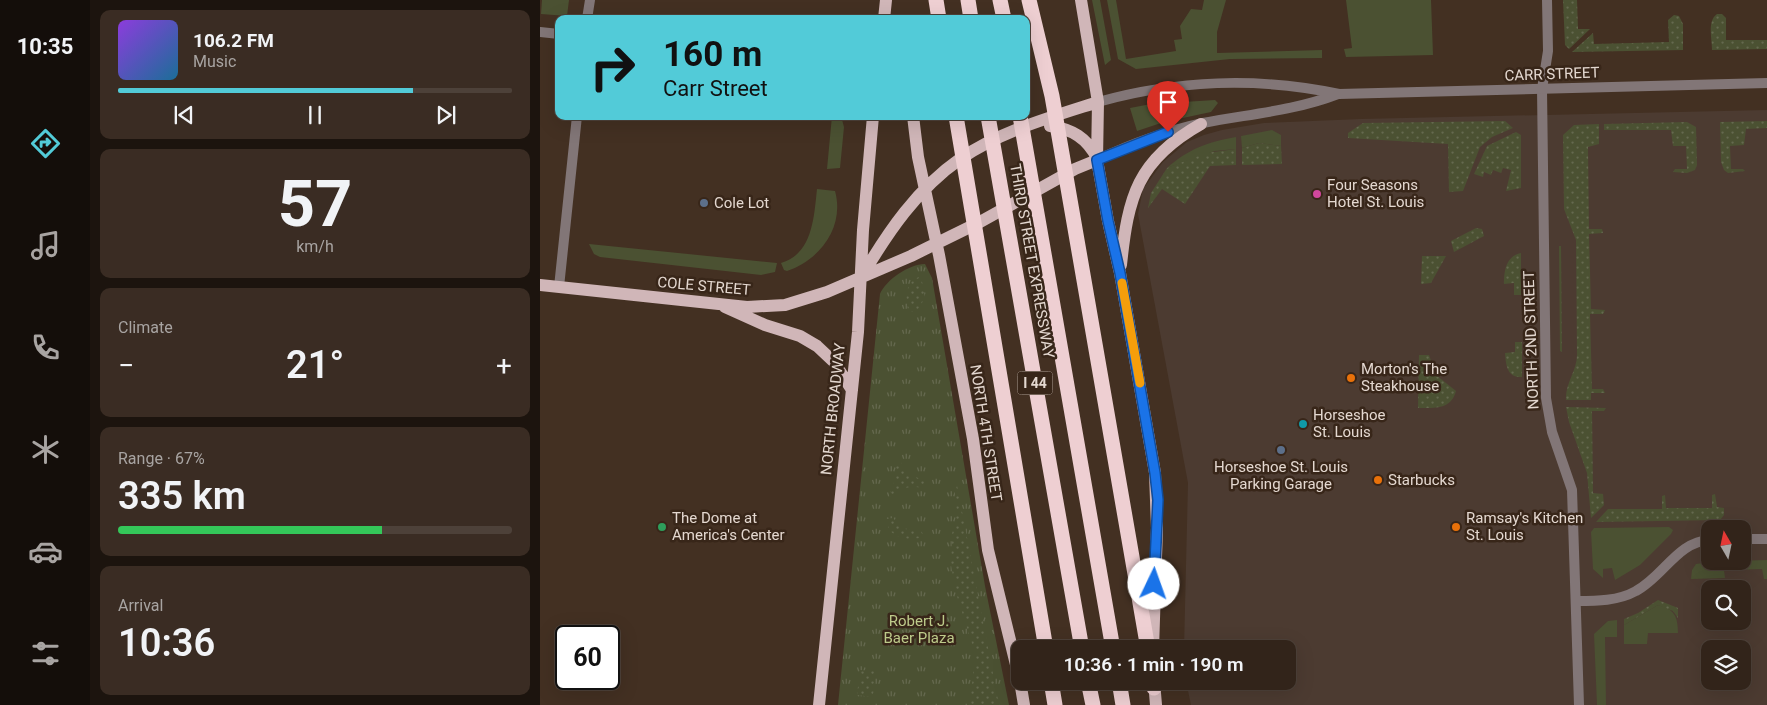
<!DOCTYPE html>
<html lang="en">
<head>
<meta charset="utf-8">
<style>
  body { margin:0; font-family:Roboto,sans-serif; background:#3a2c23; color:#f1f3f6; height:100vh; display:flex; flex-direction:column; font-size:19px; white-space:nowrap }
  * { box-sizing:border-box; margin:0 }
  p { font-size:16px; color:#a8a4a2 }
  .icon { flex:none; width:28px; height:28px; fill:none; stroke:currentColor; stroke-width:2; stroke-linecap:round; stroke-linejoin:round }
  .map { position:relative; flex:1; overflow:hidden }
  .sheet { display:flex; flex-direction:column; gap:10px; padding:10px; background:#1c140e; width:450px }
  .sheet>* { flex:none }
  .top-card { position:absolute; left:15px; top:15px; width:475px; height:105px; border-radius:10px; box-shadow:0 5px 20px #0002,0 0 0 1px #4d4139; background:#52cbd8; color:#111; overflow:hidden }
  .needle { width:32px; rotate:351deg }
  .tools { position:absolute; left:1161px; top:520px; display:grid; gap:10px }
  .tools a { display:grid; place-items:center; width:50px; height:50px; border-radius:10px; background:#32241a; box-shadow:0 5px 20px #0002,0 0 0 1px #4d4139; font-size:25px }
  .speed { position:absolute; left:15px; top:625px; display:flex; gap:10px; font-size:25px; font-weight:700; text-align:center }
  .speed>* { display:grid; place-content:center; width:65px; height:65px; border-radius:50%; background:#32241a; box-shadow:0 5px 20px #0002,0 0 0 1px #4d4139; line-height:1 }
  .speed .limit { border:2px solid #111; border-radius:8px; background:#fff; color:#111 }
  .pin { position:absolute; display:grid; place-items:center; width:42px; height:42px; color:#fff; margin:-51px -21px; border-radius:50% 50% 50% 0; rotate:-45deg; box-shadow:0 0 5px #0007 }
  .pin .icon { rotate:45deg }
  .me { position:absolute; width:55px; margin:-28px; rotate:3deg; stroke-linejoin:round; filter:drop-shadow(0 0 4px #0008) }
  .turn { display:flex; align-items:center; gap:18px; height:105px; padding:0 25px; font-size:22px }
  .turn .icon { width:65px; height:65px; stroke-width:2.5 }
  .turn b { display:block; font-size:35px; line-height:42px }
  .big { font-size:38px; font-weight:600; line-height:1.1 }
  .sheet .tile { flex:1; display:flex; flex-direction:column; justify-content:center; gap:8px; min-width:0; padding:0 18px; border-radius:10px; background:#3a2c23 }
  .sheet .dial { align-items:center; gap:0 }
  .dial b { font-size:65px; line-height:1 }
  .song { display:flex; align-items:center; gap:15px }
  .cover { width:60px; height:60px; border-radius:8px; background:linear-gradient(135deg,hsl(270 70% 55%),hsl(200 70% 35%)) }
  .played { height:5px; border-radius:2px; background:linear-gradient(90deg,#52cbd8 75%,#4d4139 75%) }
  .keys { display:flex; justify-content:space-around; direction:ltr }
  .heat { display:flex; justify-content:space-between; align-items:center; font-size:28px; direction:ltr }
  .charge { height:8px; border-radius:4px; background:linear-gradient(90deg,#34c759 67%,#4d4139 0) }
  .trip { position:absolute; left:471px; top:640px; width:285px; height:50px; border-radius:10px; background:#32241a; box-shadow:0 5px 20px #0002,0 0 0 1px #4d4139; font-weight:600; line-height:50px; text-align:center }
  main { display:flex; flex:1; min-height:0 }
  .menu { display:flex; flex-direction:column; width:90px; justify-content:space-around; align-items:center; background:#140e0a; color:#a8a4a2 }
  .menu .icon { width:35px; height:35px }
  .menu .on { color:#52cbd8 }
  .menu b { font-size:22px; color:#f1f3f6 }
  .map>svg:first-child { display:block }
  .commercial { fill:#4c3b31; fill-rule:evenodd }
  .grass { fill:#4b5132 }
  .park { fill:url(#park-tufts) }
  .garden { fill:url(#garden-dots) }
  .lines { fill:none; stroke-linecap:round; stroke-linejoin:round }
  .minor { stroke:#827677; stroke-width:10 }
  .tertiary { stroke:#827677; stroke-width:10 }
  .primary { stroke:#d0b6b8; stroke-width:12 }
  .motorway { stroke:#eecfd2; stroke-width:15 }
  .route-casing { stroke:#114b97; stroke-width:12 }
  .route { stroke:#1a73e8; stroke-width:9 }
  .slow { stroke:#f59e0b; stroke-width:9 }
  .hotel-dot { fill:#d1479c; stroke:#382619; stroke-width:2 }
  .service-dot { fill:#5c6f8a; stroke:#382619; stroke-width:2 }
  .food-dot { fill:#e8710a; stroke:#382619; stroke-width:2 }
  .culture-dot { fill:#0f9aa8; stroke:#382619; stroke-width:2 }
  .leisure-dot { fill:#2e9e5b; stroke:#382619; stroke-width:2 }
  .labels { text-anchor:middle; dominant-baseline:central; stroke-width:5; stroke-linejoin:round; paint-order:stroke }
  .shield { fill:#382619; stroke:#b0a399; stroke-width:1 }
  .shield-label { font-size:14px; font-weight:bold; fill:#e4d8d0 }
  .street-label { font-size:15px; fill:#e4d8d0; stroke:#382619 }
  .poi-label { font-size:15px; fill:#e4d8d0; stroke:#382619; text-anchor:start }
  .park-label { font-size:15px; fill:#bdca8a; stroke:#382619 }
</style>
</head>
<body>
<main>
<nav class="menu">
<b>10:35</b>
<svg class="icon on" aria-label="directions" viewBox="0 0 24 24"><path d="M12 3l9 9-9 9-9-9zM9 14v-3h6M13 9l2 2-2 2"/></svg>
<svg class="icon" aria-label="music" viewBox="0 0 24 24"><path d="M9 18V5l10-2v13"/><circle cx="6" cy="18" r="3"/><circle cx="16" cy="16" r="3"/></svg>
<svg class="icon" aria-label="phone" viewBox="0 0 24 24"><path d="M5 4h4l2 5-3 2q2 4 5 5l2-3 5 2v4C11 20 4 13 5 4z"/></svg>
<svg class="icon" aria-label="climate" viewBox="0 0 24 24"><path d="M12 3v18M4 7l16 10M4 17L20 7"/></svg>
<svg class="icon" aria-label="car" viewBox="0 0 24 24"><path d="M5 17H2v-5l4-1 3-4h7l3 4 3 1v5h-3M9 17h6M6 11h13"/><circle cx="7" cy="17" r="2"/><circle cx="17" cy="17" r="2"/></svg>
<svg class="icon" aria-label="filters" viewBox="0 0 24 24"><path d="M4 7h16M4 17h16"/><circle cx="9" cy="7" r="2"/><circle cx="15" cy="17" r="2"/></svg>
</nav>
<section class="sheet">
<div class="tile">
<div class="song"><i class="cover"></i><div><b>106.2 FM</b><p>Music</p></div></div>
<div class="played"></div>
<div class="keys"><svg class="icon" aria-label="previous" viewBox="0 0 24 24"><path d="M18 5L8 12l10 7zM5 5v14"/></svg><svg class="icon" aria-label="pause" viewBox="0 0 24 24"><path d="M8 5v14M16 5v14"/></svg><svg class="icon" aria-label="next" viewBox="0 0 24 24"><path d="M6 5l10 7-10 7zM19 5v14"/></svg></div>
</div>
<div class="tile dial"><b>57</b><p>km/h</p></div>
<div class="tile"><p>Climate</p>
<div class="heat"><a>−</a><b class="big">21°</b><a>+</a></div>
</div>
<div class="tile"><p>Range · 67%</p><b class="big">335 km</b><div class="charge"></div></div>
<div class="tile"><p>Arrival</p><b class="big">10:36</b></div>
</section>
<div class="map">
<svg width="1227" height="705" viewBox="0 0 1227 705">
  <defs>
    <pattern id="park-tufts" width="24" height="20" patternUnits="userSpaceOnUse" patternTransform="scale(1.25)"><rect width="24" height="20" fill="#4b5132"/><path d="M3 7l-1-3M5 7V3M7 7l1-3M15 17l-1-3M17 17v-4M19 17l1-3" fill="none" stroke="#65694f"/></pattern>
    <pattern id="garden-dots" width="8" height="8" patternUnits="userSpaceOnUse" patternTransform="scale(1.25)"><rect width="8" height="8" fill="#4b5132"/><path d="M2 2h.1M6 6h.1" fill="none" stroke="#65694f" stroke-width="1.8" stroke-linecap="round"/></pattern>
  </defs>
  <rect width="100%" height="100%" fill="#433022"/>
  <!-- commercial -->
  <path class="commercial" d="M 1227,110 L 1227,705 L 651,705 L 646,681 L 748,681 L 748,649 L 644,649 L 648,483 L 598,214 L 603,189 L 623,162 L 647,142 L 664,135 L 682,130 L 724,123 L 821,119 ZM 1170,529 L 1202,529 L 1202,561 L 1170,561 ZM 1170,589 L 1202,589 L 1202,621 L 1170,621 ZM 1170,649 L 1202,649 L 1202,681 L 1170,681 Z"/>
  <!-- grass -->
  <path class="grass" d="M 2,0 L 29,0 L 27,16 L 1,14 Z
    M 552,0 L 560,0 L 571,60 L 565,65 Z
    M 567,0 L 576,0 L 586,59 L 636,51 L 634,40 L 642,39 L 640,26 L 651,9 L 662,10 L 664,0 L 686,0 L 677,32 L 677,53 L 782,50 L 782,58 L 690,59 L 596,69 L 578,59 Z
    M 806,0 L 891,0 L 893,55 L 806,57 L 804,49 L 812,48 Z
    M 675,100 L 678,103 L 671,112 L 624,122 L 597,131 L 590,108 L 611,104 Z
    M 292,116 L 301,116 L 304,127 L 300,168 L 287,169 Z
    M 732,130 L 741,135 L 741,146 L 719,143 L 702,148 L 701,136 Z
    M 696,137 L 696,149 L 675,151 L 627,168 C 648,149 668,142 696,137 Z
    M 277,189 L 295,191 C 305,227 280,260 247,271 L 244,270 L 241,263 C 273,254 274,216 277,189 Z
    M 49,244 L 237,263 L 235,272 L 221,275 L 60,257 L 54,254 Z
    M 1129,527 L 1133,530 L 1131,534 L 1100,565 L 1075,580 L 1072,568 L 1063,569 L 1063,578 L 1053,569 L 1051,532 L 1054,528 Z
    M 1227,560 L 1227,579 L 1224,579 L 1222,569 L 1190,570 L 1189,565 L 1193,561 Z
    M 1177,561 L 1184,570 L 1185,578 L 1151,579 L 1152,570 L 1156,564 Z
    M 1118,605 C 1134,609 1138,616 1138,633 L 1108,633 L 1107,644 L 1084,644 L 1084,625 Z
    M 1077,620 L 1077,637 L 1065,637 L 1066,705 L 1057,705 L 1054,634 L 1068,621 Z"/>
  <!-- park -->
  <path class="park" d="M 385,264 L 392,278 L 445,586 L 469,705 L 298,705 L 340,294 C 346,280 369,264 385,264 Z"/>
  <!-- garden -->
  <path class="garden" d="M 1023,0 L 1037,0 L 1038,29 L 1050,29 L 1029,49 L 1025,45 Z
    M 1177,14 L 1182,14 L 1186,18 L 1186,40 L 1227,40 L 1227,49 L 1172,50 C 1172,38 1167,21 1177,14 Z
    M 1134,15 L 1139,16 L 1143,24 L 1143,50 L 1032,52 L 1053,33 L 1054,44 L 1129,42 L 1128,20 Z
    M 965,121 L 973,128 L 952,137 L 940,147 L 923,191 L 909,192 L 908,144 L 808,138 L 808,133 L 823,123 Z
    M 1227,121 L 1227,128 L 1206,129 L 1204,145 L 1190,146 L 1191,169 L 1203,169 L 1205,171 L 1188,173 L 1184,170 L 1181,162 L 1180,122 Z
    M 1147,122 L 1156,127 L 1157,165 L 1155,170 L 1147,173 L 1133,172 L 1135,169 L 1147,169 L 1146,146 L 1133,146 L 1131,130 L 1064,130 L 1064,124 Z
    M 1059,124 L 1059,144 L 1048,147 L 1049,229 L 1062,229 L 1063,233 L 1049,234 L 1051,309 L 1065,310 L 1063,314 L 1050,314 L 1052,389 L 1063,389 L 1065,393 L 1051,393 L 1051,400 L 1026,400 C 1025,383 1037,371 1037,355 L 1036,240 L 1024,209 L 1023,135 L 1034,125 Z
    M 976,132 L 981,135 L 981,188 L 966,191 L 971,170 L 963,168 L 961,173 L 953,170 L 951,175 L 944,172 L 943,177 L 934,174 L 947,146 Z
    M 719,143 L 741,146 L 742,164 L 702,165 L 702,148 Z
    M 696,149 L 696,165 L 670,166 L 645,204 L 622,189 L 608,208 L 611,193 L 627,168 L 666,153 Z
    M 936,228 L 942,229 L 944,236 L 914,252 L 911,241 Z
    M 1019,246 L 1021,246 L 1022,352 L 1020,351 Z
    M 981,253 L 981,295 L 974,295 L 974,283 L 964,284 C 964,271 966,256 981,253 Z
    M 882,256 L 906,256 L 891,283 L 881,284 Z
    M 381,276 L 385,298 L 378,309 L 369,313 C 365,299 364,282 381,276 Z
    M 975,342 L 982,342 L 982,377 C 967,378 966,365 965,353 L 975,352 Z
    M 879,355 L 889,355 L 896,375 L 916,391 C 911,410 894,408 878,408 Z
    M 1026,407 L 1066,408 L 1064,411 L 1052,411 L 1053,493 L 1063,494 L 1064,505 L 1051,518 L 1047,473 L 1029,422 Z
    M 356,461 L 360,461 L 368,473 L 388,483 L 384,489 C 372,484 361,487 354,498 L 349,496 L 356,477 Z
    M 416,480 L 459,705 L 430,705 L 435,653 L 416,593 L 411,565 L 412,534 L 417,513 L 414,486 Z
    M 1175,494 L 1177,507 L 1184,508 L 1184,515 L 1180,520 L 1056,522 L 1068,509 L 1122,509 L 1122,496 L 1125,495 L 1126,508 L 1172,508 L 1172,495 Z
    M 353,518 L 363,529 L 381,530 L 384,537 C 375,540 356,540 350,530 C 348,528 347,522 345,519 Z
    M 1118,600 L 1138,608 L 1138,618 L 1133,611 L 1118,605 L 1084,625 L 1084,619 L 1098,613 Z
    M 320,670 L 334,671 L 335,687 L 332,697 L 317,695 Z"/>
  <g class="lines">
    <!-- minor -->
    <path class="minor" d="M 1007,0 L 1008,51 L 1002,89 L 1006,398 L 1012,432 L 1032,490 L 1039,705
      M 47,19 L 50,0
      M 0,32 L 19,34
      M 19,287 L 37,116
      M 1202,539 L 1227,539
      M 1036,601 C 1057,601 1078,601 1096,591 C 1123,577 1138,541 1170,540"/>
    <!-- tertiary -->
    <path class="tertiary" d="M 558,102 C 636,80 719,77 799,94 L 1227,83
      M 557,160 C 591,144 626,131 663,123 C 709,114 754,111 798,94"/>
    <!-- primary -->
    <path class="primary" d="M 541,0 L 558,102 L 557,160 L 568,221 L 580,273 L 615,473 L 617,528 L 613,649
      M 344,19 L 346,0
      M 373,116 L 378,157 L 399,255 L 433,439 L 448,550 L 480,681
      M 510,126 C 532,129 547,138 557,158
      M 581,265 C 588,197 597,160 661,124
      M 322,276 C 348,232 377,189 420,159 C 461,131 511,117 558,102
      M 0,285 L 207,307 L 245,305 L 287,292 L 371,256 L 440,222 L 535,169 L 557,160
      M 185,307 L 225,325 L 260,336 L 277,346 L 294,362 L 312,390
      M 480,681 L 484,705
      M 614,681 L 616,705
      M 279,705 L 318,332 L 323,230 L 333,116"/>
    <!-- motorway -->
    <path class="motorway" d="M 396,0 L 399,19
      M 428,0 L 431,19
      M 460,0 L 464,19
      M 489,0 L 512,96 L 608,649
      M 416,116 L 506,649
      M 448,116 L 542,649
      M 480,116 L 573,649
      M 511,681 L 515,705
      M 548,681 L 553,705
      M 579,681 L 583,705
      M 613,681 L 614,688"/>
  </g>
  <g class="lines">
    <defs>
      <path id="route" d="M 614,584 L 618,500 L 615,473 L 580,273 L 568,221 L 557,160 L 628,132"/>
    </defs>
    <!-- route casing -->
    <use href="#route" class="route-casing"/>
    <!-- route -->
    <use href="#route" class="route"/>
    <!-- slow -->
    <path class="slow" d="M 582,283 L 600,383"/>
  </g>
  <!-- markers -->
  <circle class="hotel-dot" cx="777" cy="194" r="5"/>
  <g class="service-dot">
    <circle cx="164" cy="203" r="5"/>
    <circle cx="741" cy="450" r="5"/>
  </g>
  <g class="food-dot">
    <circle cx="811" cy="378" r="5"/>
    <circle cx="838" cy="480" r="5"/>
    <circle cx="916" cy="527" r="5"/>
  </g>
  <circle class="culture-dot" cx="763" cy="424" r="5"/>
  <circle class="leisure-dot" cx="122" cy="527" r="5"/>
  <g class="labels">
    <!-- shield labels -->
    <rect class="shield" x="477.5" y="371.5" width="35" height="23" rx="4"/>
    <g class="shield-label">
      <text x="495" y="383">I 44</text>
    </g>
    <!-- street labels -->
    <g class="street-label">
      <text transform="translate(1012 74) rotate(-2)">CARR STREET</text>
      <text transform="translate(492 261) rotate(80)">THIRD STREET EXPRESSWAY</text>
      <text transform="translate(164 286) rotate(5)">COLE STREET</text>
      <text transform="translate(991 340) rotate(-92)">NORTH 2ND STREET</text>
      <text transform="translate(293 409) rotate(-84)">NORTH BROADWAY</text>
      <text transform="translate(446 433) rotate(81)">NORTH 4TH STREET</text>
    </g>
    <!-- poi labels -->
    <g class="poi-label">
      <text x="787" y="185">Four Seasons<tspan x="787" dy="17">Hotel St. Louis</tspan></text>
      <text x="174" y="203">Cole Lot</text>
      <text x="821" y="369">Morton's The<tspan x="821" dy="17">Steakhouse</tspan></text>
      <text x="773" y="415">Horseshoe<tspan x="773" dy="17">St. Louis</tspan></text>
      <text x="741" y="467" text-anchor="middle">Horseshoe St. Louis<tspan x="741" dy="17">Parking Garage</tspan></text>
      <text x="848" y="480">Starbucks</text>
      <text x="132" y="518">The Dome at<tspan x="132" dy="17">America's Center</tspan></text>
      <text x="926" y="518">Ramsay's Kitchen<tspan x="926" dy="17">St. Louis</tspan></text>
    </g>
    <!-- park labels -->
    <g class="park-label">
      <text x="379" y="621">Robert J.<tspan x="379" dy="17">Baer Plaza</tspan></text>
    </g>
  </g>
</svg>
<div class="tools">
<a><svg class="needle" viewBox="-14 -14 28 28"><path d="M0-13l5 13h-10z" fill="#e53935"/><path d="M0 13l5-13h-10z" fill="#a8a4a2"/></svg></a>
<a><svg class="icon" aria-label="search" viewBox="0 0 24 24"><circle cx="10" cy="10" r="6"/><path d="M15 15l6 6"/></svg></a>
<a><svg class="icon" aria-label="layers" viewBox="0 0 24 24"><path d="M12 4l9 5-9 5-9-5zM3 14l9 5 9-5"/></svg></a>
</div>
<div class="speed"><div class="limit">60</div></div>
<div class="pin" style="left:628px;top:132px;background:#d93025"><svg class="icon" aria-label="arrive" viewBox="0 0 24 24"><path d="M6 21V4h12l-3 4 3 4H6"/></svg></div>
<svg class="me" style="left:614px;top:584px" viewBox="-20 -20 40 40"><circle r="19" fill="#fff"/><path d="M0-13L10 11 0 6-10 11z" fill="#1a73e8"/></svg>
<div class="trip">10:36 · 1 min · 190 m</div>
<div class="top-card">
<div class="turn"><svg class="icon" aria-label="right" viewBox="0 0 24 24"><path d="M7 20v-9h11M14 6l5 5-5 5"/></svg><div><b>160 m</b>Carr Street</div></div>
</div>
</div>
</main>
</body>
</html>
